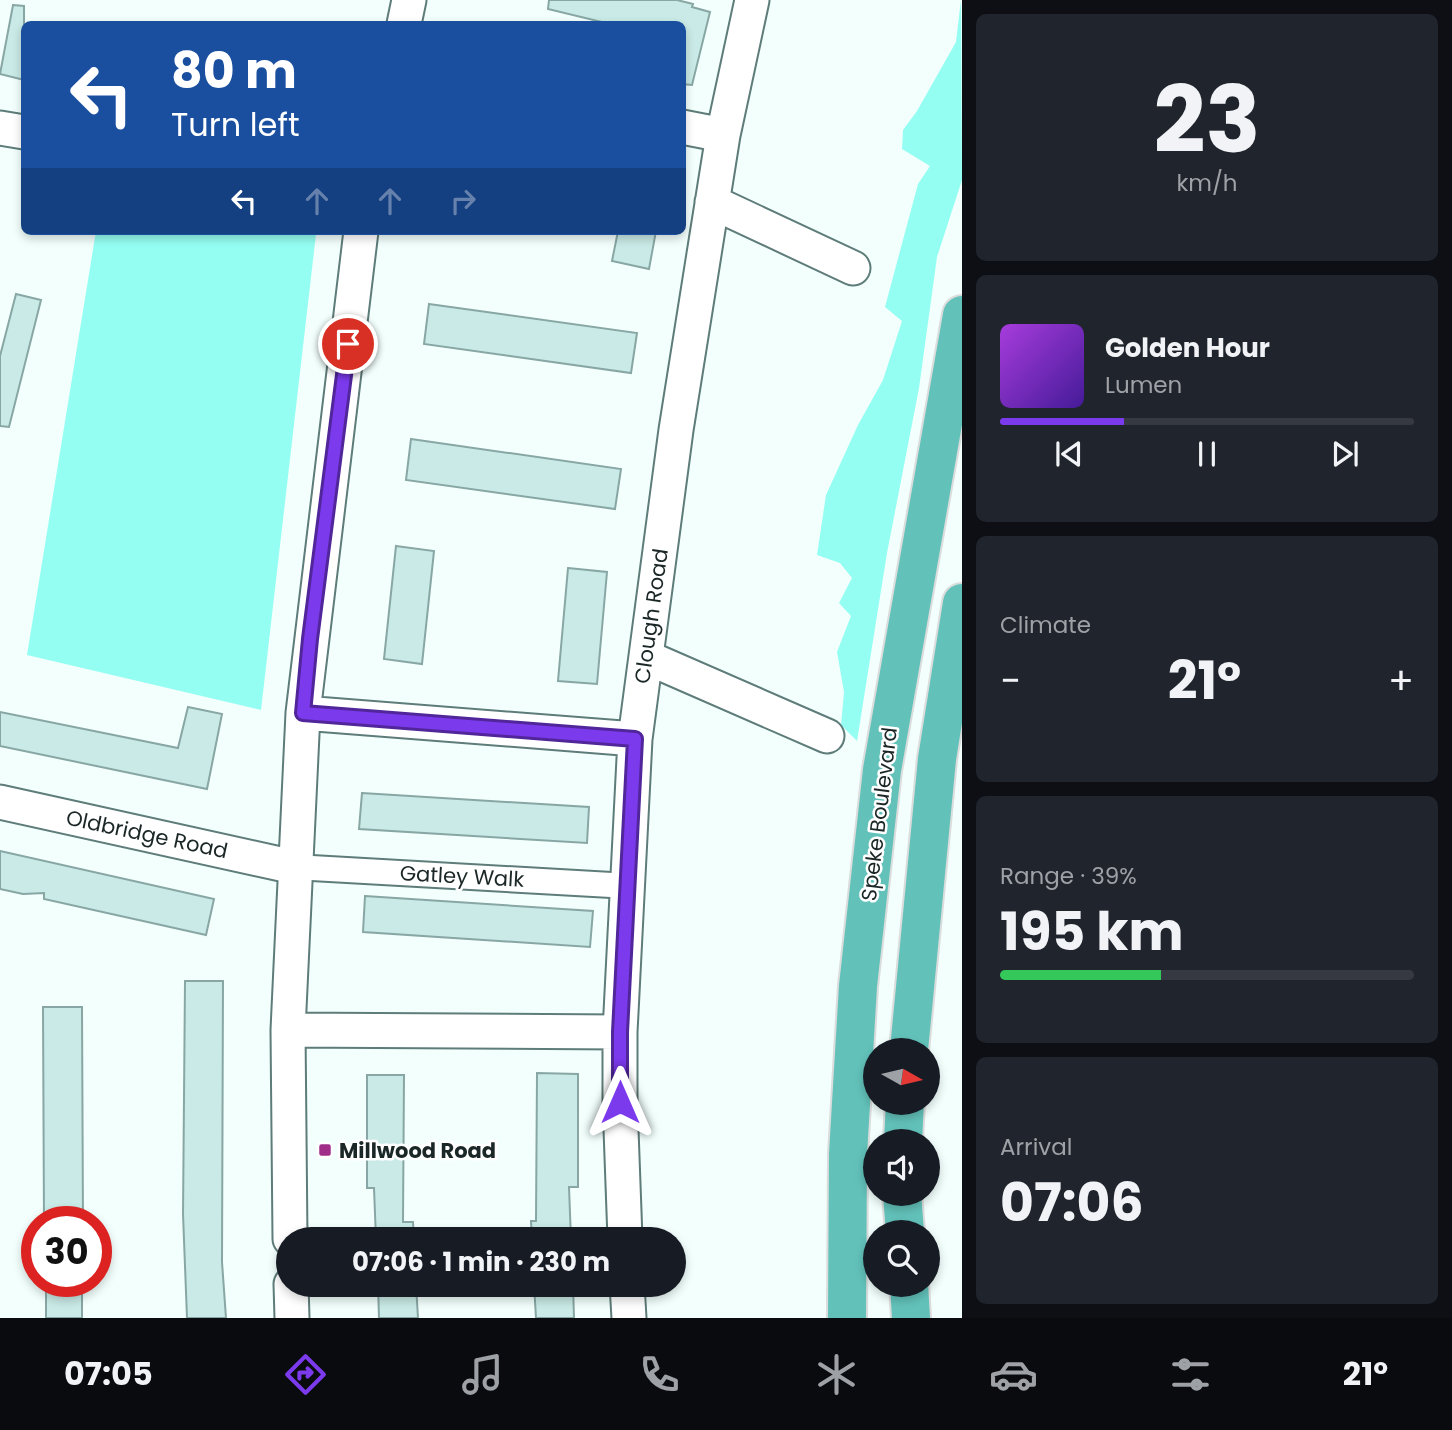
<!DOCTYPE html>
<html lang="en">
<head>
<meta charset="utf-8">
<style>
  body { margin:0; font-family:Poppins,sans-serif; background:#20242c; color:#f1f3f6; height:100vh; display:flex; flex-direction:column; font-size:26px; white-space:nowrap }
  * { box-sizing:border-box; margin:0 }
  p { font-size:23px; color:#9ea1a6 }
  .icon { flex:none; width:38px; height:38px; fill:none; stroke:currentColor; stroke-width:2; stroke-linecap:round; stroke-linejoin:round }
  .map { position:relative; flex:1; overflow:hidden }
  .side { display:flex; flex-direction:column; gap:14px; padding:14px; background:#0d0f14; width:490px }
  .side>* { flex:none }
  .guide { position:absolute; left:21px; top:21px; width:665px; height:214px; border-radius:10px; box-shadow:0 4px 10px #0003; background:#1a4fa0; color:#fff; overflow:hidden }
  .needle { width:46px; rotate:98deg }
  .buttons { position:absolute; left:863px; top:1038px; display:grid; gap:14px }
  .buttons a { display:grid; place-items:center; width:77px; height:77px; border-radius:50%; background:#171b24; box-shadow:0 4px 10px #0003; font-size:35px }
  .speed { position:absolute; left:21px; top:1206px; display:flex; gap:14px; font-size:35px; font-weight:700; text-align:center }
  .speed>* { display:grid; place-content:center; width:91px; height:91px; border-radius:50%; background:#171b24; box-shadow:0 4px 10px #0003; line-height:1 }
  .speed .limit { border:10px solid #d22; background:#fff; color:#111 }
  .pin { position:absolute; display:grid; place-items:center; width:60px; height:60px; color:#fff; margin:-30px; border:4px solid #fff; border-radius:50%; box-shadow:0 2px 7px #0007 }
  .me { position:absolute; width:77px; margin:-38px; rotate:0deg; stroke-linejoin:round; filter:drop-shadow(0 0 5px #0008) }
  .turn { display:flex; align-items:center; gap:24px; height:147px; padding:0 35px; font-size:32px }
  .turn .icon { width:91px; height:91px; stroke-width:2.5 }
  .turn b { display:block; font-size:49px; line-height:60px }
  .lanes { display:flex; align-items:center; height:66px; padding:0 35px; background:#0003; justify-content:center; gap:35px; direction:ltr }
  .lanes .off { opacity:.35 }
  .big { font-size:52px; font-weight:700; line-height:1.1 }
  .side .tile { flex:1; display:flex; flex-direction:column; justify-content:center; gap:10px; min-width:0; padding:0 24px; border-radius:10px; background:#20242c }
  .side .dial { align-items:center; gap:0 }
  .dial b { font-size:91px; line-height:1 }
  .song { display:flex; align-items:center; gap:21px }
  .cover { width:84px; height:84px; border-radius:10px; background:linear-gradient(135deg,hsl(280 70% 55%),hsl(260 70% 35%)) }
  .played { height:7px; border-radius:4px; background:linear-gradient(90deg,#7c3aed 30%,#363941 30%) }
  .keys { display:flex; justify-content:space-around; direction:ltr }
  .heat { display:flex; justify-content:space-between; align-items:center; font-size:38px; direction:ltr }
  .charge { height:10px; border-radius:5px; background:linear-gradient(90deg,#34c759 39%,#363941 0) }
  .trip { position:absolute; left:276px; top:1227px; width:410px; height:70px; border-radius:35px; background:#171b24; box-shadow:0 4px 10px #0003; font-weight:700; line-height:70px; text-align:center }
  .menu { display:flex; height:112px; justify-content:space-around; align-items:center; background:#090b0e; color:#9ea1a6 }
  .menu .icon { width:49px; height:49px }
  .menu .active { color:#7c3aed }
  .menu b { font-size:32px; color:#f1f3f6 }
  main { display:flex; flex:1; min-height:0 }
  .map>svg:first-child { display:block }
  .green { fill:#95fef3 }
  .building { fill:#c9eae6; stroke:#88a7a4; stroke-width:2 }
  .lines { fill:none; stroke-linecap:round; stroke-linejoin:round }
  .pedestrian-casing { stroke:#5e7c79; stroke-width:28 }
  .minor-casing { stroke:#5e7c79; stroke-width:37 }
  .trunk-casing { stroke:#dbdcdc; stroke-width:42 }
  .pedestrian { stroke:#fff; stroke-width:24 }
  .minor { stroke:#fff; stroke-width:33 }
  .trunk { stroke:#62c2ba; stroke-width:38 }
  .route-casing { stroke:#51269a; stroke-width:18 }
  .route { stroke:#7c3aed; stroke-width:12 }
  .poi-dot { fill:#a02d88; stroke:#fff; stroke-width:2.5 }
  .labels { text-anchor:middle; dominant-baseline:central; stroke-width:5; stroke-linejoin:round; paint-order:stroke }
  .street-label { font-size:21px; fill:#1b2726; stroke:#fff }
  .poi-label { font-size:21px; font-weight:bold; fill:#1b2726; stroke:#fff; text-anchor:start }
</style>
</head>
<body>
<main>
<div class="map">
<svg width="962" height="1318" viewBox="0 0 962 1318">
  <rect width="100%" height="100%" fill="#f2fffd"/>
  <!-- green -->
  <path class="green" d="M 961,0 L 962,180 L 937,257 L 919,388 L 887,553 L 857,741 L 841,725 L 844,692 L 837,652 L 851,616 L 839,603 L 852,578 L 840,563 L 817,555 L 826,495 L 858,425 L 883,380 L 902,321 L 885,307 L 918,184 L 930,166 L 902,149 L 903,130 L 917,111 L 956,42 Z
    M 96,231 L 309,231 L 316,234 L 261,710 L 27,655 Z"/>
  <!-- building -->
  <path class="building" d="M 549,0 L 677,0 L 693,4 L 692,7 L 710,12 L 692,85 L 682,84 L 682,24 L 610,24 L 548,9 Z
    M 13,5 L 24,6 L 24,80 L 0,74 Z
    M 618,231 L 656,231 L 649,269 L 612,261 Z
    M 16,294 L 41,300 L 9,427 L 0,426 L 0,356 Z
    M 429,304 L 637,333 L 631,373 L 424,344 Z
    M 411,439 L 621,469 L 615,509 L 406,480 Z
    M 396,546 L 434,551 L 422,664 L 384,659 Z
    M 568,568 L 607,572 L 597,684 L 558,681 Z
    M 188,707 L 222,714 L 207,789 L 0,746 L 0,712 L 178,748 Z
    M 362,793 L 589,807 L 587,843 L 359,829 Z
    M 0,851 L 214,899 L 206,935 L 44,899 L 44,893 L 23,894 L 0,889 Z
    M 365,896 L 593,911 L 590,947 L 363,932 Z
    M 185,981 L 223,981 L 222,1262 L 226,1318 L 187,1318 L 183,1214 Z
    M 43,1007 L 82,1007 L 83,1222 L 44,1222 Z
    M 537,1073 L 578,1074 L 578,1187 L 569,1187 L 571,1239 L 532,1239 L 531,1221 L 536,1221 Z
    M 367,1075 L 404,1075 L 403,1222 L 413,1222 L 414,1239 L 376,1239 L 374,1188 L 367,1188 Z
    M 46,1281 L 82,1281 L 82,1318 L 46,1318 Z
    M 378,1284 L 416,1284 L 418,1318 L 379,1318 Z
    M 534,1284 L 573,1284 L 574,1318 L 536,1318 Z"/>
  <g class="lines">
    <defs>
      <path id="pedestrian" d="M 294,867 L 629,886"/>
      <path id="minor" d="M 404,24 L 409,0
        M 682,127 L 723,135
        M 0,128 L 24,132
        M 712,202 L 853,268
        M 646,657 L 827,736
        M 303,713 L 635,739
        M 0,802 L 294,867
        M 288,1030 L 620,1032
        M 290,1239 L 288,1030 L 303,713 L 361,231
        M 625,1239 L 620,1102 L 620,1032 L 635,739 L 676,430 L 723,135 L 752,0
        M 291,1284 L 292,1318
        M 627,1284 L 629,1318"/>
      <path id="trunk" d="M 909,1050 L 937,759 L 962,603
        M 903,1141 L 905,1102
        M 902,1194 L 905,1232
        M 909,1284 L 911,1318
        M 847,1318 L 848,1154 L 858,986 L 882,770 L 962,315"/>
    </defs>
    <!-- pedestrian casing -->
    <use href="#pedestrian" class="pedestrian-casing"/>
    <!-- minor casing -->
    <use href="#minor" class="minor-casing"/>
    <!-- trunk casing -->
    <use href="#trunk" class="trunk-casing"/>
    <!-- pedestrian -->
    <use href="#pedestrian" class="pedestrian"/>
    <!-- minor -->
    <use href="#minor" class="minor"/>
    <!-- trunk -->
    <use href="#trunk" class="trunk"/>
  </g>
  <g class="lines">
    <defs>
      <path id="route" d="M 348,344 L 310,639 L 303,713 L 635,739 L 620,1032 L 620,1102"/>
    </defs>
    <!-- route casing -->
    <use href="#route" class="route-casing"/>
    <!-- route -->
    <use href="#route" class="route"/>
  </g>
  <!-- markers -->
  <rect class="poi-dot" x="318" y="1143" width="14" height="14" rx="3.5"/>
  <g class="labels">
    <!-- street labels -->
    <g class="street-label">
      <text transform="translate(651 616) rotate(-82)">Clough Road</text>
      <text transform="translate(879 814) rotate(-83)">Speke Boulevard</text>
      <text transform="translate(147 834) rotate(12)">Oldbridge Road</text>
      <text transform="translate(462 876) rotate(3)">Gatley Walk</text>
    </g>
    <!-- poi labels -->
    <g class="poi-label">
      <text x="339" y="1150">Millwood Road</text>
    </g>
  </g>
</svg>
<div class="buttons">
<a><svg class="needle" viewBox="-14 -14 28 28"><path d="M0-13l5 13h-10z" fill="#e53935"/><path d="M0 13l5-13h-10z" fill="#9ea1a6"/></svg></a>
<a><svg class="icon" aria-label="sound" viewBox="0 0 24 24"><path d="M4 9h4l5-4v14l-5-4H4zM17 9q2 3 0 6"/></svg></a>
<a><svg class="icon" aria-label="search" viewBox="0 0 24 24"><circle cx="10" cy="10" r="6"/><path d="M15 15l6 6"/></svg></a>
</div>
<div class="speed"><div class="limit">30</div></div>
<div class="pin" style="left:348px;top:344px;background:#d93025"><svg class="icon" aria-label="arrive" viewBox="0 0 24 24"><path d="M6 21V4h12l-3 4 3 4H6"/></svg></div>
<svg class="me" style="left:620px;top:1102px" viewBox="-20 -20 40 40"><path d="M0-17L14 15 0 8-14 15z" fill="#7c3aed" stroke="#fff" stroke-width="4"/></svg>
<div class="trip">07:06 · 1 min · 230 m</div>
<div class="guide">
<div class="turn"><svg class="icon" aria-label="left" viewBox="0 0 24 24"><path d="M17 20v-9H6M10 6l-5 5 5 5"/></svg><div><b>80 m</b>Turn left</div></div>
<div class="lanes"><svg class="icon" aria-label="left" viewBox="0 0 24 24"><path d="M17 20v-9H6M10 6l-5 5 5 5"/></svg><svg class="icon off" aria-label="ahead" viewBox="0 0 24 24"><path d="M12 20V5M6 11l6-6 6 6"/></svg><svg class="icon off" aria-label="ahead" viewBox="0 0 24 24"><path d="M12 20V5M6 11l6-6 6 6"/></svg><svg class="icon off" aria-label="right" viewBox="0 0 24 24"><path d="M7 20v-9h11M14 6l5 5-5 5"/></svg></div>
</div>
</div>
<section class="side">
<div class="tile dial"><b>23</b><p>km/h</p></div>
<div class="tile">
<div class="song"><i class="cover"></i><div><b>Golden Hour</b><p>Lumen</p></div></div>
<div class="played"></div>
<div class="keys"><svg class="icon" aria-label="previous" viewBox="0 0 24 24"><path d="M18 5L8 12l10 7zM5 5v14"/></svg><svg class="icon" aria-label="pause" viewBox="0 0 24 24"><path d="M8 5v14M16 5v14"/></svg><svg class="icon" aria-label="next" viewBox="0 0 24 24"><path d="M6 5l10 7-10 7zM19 5v14"/></svg></div>
</div>
<div class="tile"><p>Climate</p>
<div class="heat"><a>−</a><b class="big">21°</b><a>+</a></div>
</div>
<div class="tile"><p>Range · 39%</p><b class="big">195 km</b><div class="charge"></div></div>
<div class="tile"><p>Arrival</p><b class="big">07:06</b></div>
</section>
</main>
<nav class="menu">
<b>07:05</b>
<svg class="icon active" aria-label="directions" viewBox="0 0 24 24"><path d="M12 3l9 9-9 9-9-9zM9 14v-3h6M13 9l2 2-2 2"/></svg>
<svg class="icon" aria-label="music" viewBox="0 0 24 24"><path d="M9 18V5l10-2v13"/><circle cx="6" cy="18" r="3"/><circle cx="16" cy="16" r="3"/></svg>
<svg class="icon" aria-label="phone" viewBox="0 0 24 24"><path d="M5 4h4l2 5-3 2q2 4 5 5l2-3 5 2v4C11 20 4 13 5 4z"/></svg>
<svg class="icon" aria-label="climate" viewBox="0 0 24 24"><path d="M12 3v18M4 7l16 10M4 17L20 7"/></svg>
<svg class="icon" aria-label="car" viewBox="0 0 24 24"><path d="M5 17H2v-5l4-1 3-4h7l3 4 3 1v5h-3M9 17h6M6 11h13"/><circle cx="7" cy="17" r="2"/><circle cx="17" cy="17" r="2"/></svg>
<svg class="icon" aria-label="filters" viewBox="0 0 24 24"><path d="M4 7h16M4 17h16"/><circle cx="9" cy="7" r="2"/><circle cx="15" cy="17" r="2"/></svg>
<b>21°</b>
</nav>
</body>
</html>
